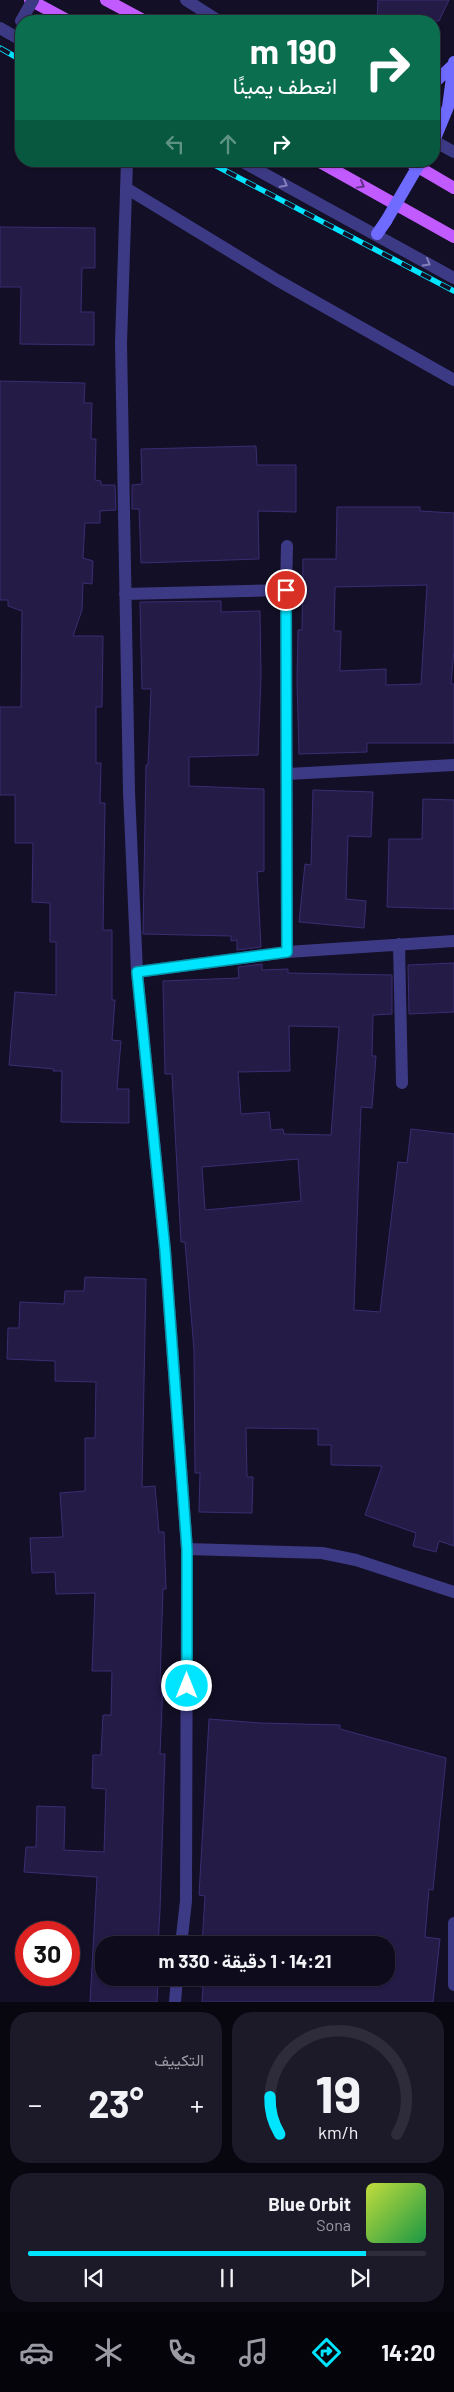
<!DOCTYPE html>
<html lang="ar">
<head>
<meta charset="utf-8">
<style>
  body { margin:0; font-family:Barlow,Vazirmatn,sans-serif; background:#1c1929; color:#f1f3f6; direction:rtl; height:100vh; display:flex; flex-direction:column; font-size:19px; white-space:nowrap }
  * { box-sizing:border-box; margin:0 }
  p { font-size:16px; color:#9b9ba3 }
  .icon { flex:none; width:28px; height:28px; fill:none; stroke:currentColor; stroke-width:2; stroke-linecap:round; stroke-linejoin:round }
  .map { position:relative; height:2002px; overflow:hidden; direction:ltr }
  .panel { display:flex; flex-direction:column; gap:10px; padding:10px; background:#08060f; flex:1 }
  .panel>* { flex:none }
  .hud { position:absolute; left:15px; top:15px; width:425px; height:152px; border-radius:20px; box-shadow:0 1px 4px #0004,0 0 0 1px #2e2b3b; direction:rtl; background:#0b6e4f; color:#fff; overflow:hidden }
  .speed { position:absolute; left:15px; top:1921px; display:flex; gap:10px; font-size:25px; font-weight:700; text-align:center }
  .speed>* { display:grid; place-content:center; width:65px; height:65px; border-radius:50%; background:#0e0b1c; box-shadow:0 1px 4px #0004,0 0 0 1px #2e2b3b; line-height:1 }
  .speed .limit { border:8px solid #d22; background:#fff; color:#111 }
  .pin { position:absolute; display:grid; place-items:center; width:42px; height:42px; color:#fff; margin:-21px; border:2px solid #fff; border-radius:50%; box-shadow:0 1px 5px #0007 }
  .me { position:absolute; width:55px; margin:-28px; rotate:0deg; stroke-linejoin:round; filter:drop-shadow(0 0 4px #0008) }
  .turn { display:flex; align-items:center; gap:18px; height:105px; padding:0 20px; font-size:22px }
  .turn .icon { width:65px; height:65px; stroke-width:2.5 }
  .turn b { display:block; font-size:35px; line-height:42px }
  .lanes { display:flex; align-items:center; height:48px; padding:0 20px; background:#0003; justify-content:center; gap:25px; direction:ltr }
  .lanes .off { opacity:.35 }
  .big { font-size:38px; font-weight:700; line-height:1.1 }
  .panel .card { flex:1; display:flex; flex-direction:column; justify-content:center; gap:8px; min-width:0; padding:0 18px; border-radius:20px; background:#1c1929 }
  .panel .dial { align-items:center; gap:0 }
  .dial svg { height:130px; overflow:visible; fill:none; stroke:#2e2b3b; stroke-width:7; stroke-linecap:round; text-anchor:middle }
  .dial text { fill:#f1f3f6; stroke:none }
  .song { display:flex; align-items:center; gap:15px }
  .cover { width:60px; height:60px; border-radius:8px; background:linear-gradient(135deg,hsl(70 70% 55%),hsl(140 70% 35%)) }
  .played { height:5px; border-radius:2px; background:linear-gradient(90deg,#00e5ff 85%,#2e2b3b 85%) }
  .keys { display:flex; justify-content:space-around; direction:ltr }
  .heat { display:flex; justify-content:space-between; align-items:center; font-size:28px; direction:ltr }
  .panel .tiles { flex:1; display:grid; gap:10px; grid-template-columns:1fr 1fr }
  .card:last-child { grid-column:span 2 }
  .trip { position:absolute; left:95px; top:1936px; width:300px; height:50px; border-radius:20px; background:#0e0b1c; box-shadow:0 1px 4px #0004,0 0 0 1px #2e2b3b; font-weight:700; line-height:50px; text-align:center; direction:rtl }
  .tab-bar { display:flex; height:80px; justify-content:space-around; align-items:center; background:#06040b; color:#9b9ba3 }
  .tab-bar .icon { width:35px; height:35px }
  .tab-bar .on { color:#00e5ff }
  .tab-bar b { font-size:22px; color:#f1f3f6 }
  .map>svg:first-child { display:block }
  .building { fill:#241b47; stroke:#3b2d73; fill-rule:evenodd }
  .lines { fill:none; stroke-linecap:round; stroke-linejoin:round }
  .minor { stroke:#3d3a85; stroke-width:12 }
  .tertiary { stroke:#3d3a85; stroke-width:12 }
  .secondary { stroke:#6f6bff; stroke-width:12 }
  .primary { stroke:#c25bff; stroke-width:12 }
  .rail-casing { stroke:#00e5ff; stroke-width:5.5 }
  .rail { stroke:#130f26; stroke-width:4; stroke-dasharray:11; stroke-linecap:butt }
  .tertiary-bridge { stroke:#3d3a85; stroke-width:12 }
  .secondary-bridge { stroke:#6f6bff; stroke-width:12 }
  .oneway { stroke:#837fbc }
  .oneway2 { stroke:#623188 }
  .route-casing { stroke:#0095a6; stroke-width:12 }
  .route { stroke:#00e5ff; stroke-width:9 }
</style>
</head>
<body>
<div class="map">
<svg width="454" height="2002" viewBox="0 0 454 2002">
  <rect width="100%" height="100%" fill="#130f26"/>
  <!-- building -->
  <path class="building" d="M 378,0 L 449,0 L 439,21 L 377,21 Z
    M 0,227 L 95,228 L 95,268 L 82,268 L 81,312 L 94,312 L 94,345 L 20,344 L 21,287 L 0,287 Z
    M 0,381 L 85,383 L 84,403 L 92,403 L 91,439 L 96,439 L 95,480 L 101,481 L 101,485 L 115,485 L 116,510 L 100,511 L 100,523 L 85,523 L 83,558 L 93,561 L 92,584 L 83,583 L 82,610 L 73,636 L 103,636 L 102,707 L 96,707 L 96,763 L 101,763 L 100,803 L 105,803 L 103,930 L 112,930 L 112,1000 L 115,1000 L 112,1040 L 121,1041 L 117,1089 L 129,1089 L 129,1123 L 61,1122 L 62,1071 L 53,1071 L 54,1069 L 9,1065 L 15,992 L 56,995 L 56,942 L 50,942 L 50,903 L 32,902 L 33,843 L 15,843 L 15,795 L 0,795 L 0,707 L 21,707 L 22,611 L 8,606 L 8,600 L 0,600 Z
    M 256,446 L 257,465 L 296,465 L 296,512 L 258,511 L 259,559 L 141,563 L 139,509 L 132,509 L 132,485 L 142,484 L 141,449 Z
    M 337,507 L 420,507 L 420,511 L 454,513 L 454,650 L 451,684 L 454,684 L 454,743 L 367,743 L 367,752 L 299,754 L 297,681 L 298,630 L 302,630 L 303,559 L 336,559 ZM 427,585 L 421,684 L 386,685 L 386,669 L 340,671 L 341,631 L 334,631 L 335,587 Z
    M 221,601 L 221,612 L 260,611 L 261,677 L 258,755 L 189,757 L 189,786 L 264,789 L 264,871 L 257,872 L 261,947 L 237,950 L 237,940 L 231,941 L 231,936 L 143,934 L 146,765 L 148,765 L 151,689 L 142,689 L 140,602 Z
    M 313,790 L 373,792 L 371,837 L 348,836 L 346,899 L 366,901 L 364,928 L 299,922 L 305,864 L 311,865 Z
    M 423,799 L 454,800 L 454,909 L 387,907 L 389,839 L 422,839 Z
    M 454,963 L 454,1012 L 409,1014 L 408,965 Z
    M 262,964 L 262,970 L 288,969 L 288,973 L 392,975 L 392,1014 L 373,1015 L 372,1056 L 376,1056 L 372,1108 L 361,1107 L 354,1310 L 380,1312 L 398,1162 L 407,1163 L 411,1129 L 454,1134 L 454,1546 L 439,1541 L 436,1552 L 413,1546 L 416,1533 L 365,1515 L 382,1466 L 331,1465 L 331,1445 L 318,1445 L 318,1429 L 246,1428 L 247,1477 L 253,1477 L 252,1513 L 199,1512 L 200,1473 L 195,1473 L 194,1350 L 185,1242 L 181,1242 L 172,1074 L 165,1074 L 163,981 L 239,978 L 238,967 ZM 289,1026 L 339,1027 L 331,1135 L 284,1134 L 283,1129 L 271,1130 L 269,1112 L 241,1114 L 238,1072 L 290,1071 ZM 298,1159 L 301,1201 L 205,1210 L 202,1167 Z
    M 85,1277 L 146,1279 L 142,1487 L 155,1486 L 159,1532 L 164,1532 L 166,1589 L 163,1589 L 160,1683 L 163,1683 L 160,1754 L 165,1754 L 160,1910 L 158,1945 L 104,1945 L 104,1978 L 144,1978 L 144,1982 L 158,1983 L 157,2002 L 90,2002 L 97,1877 L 24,1872 L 26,1847 L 36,1847 L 37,1806 L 65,1807 L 64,1850 L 104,1852 L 106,1789 L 92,1788 L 93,1755 L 101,1755 L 103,1715 L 111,1715 L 112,1671 L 92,1671 L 95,1593 L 56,1594 L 55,1572 L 32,1573 L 30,1538 L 63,1537 L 60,1493 L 85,1491 L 85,1438 L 95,1438 L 96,1382 L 55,1381 L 55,1361 L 7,1359 L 8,1328 L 19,1328 L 20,1302 L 64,1304 L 65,1291 L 84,1291 Z
    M 209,1719 L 260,1723 L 340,1725 L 340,1729 L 446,1758 L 433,1890 L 429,1889 L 425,1937 L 440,1939 L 433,2002 L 202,2002 L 203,1987 L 201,1987 L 201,1978 L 386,1978 L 386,1945 L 202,1945 L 205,1896 L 199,1895 Z"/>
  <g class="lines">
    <!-- minor -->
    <path class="minor" d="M 127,161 L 121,343 L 129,792 L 137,972 L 165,1250 L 187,1549 L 186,1901 L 181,1945
      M 126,188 L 277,280 L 454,380
      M 286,590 L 287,546
      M 125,594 L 286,590 L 287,952
      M 288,774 L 454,765
      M 399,944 L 402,1083
      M 137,972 L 287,952 L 454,941
      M 187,1549 L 322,1553 L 356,1560 L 454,1592
      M 454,1923 L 454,1985
      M 175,2002 L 177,1978"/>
    <!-- tertiary -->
    <path class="tertiary" d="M 186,0 L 219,21
      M 0,28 L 21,40
      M 434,141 L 454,152
      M 241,161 L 454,278"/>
    <!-- secondary -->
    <path class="secondary" d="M 434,83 L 452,66
      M 434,141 L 448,107 L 454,62
      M 377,234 L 386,221"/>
    <!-- primary -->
    <path class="primary" d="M 30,0 L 69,21
      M 106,0 L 145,21
      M 318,161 L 454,237
      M 408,161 L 454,188"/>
    <defs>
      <path id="rail" d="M 0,48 L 21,60
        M 207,161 L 454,291"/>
    </defs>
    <!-- rail casing -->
    <use href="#rail" class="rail-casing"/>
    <!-- rail -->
    <use href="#rail" class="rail"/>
    <!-- tertiary-bridge -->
    <path class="tertiary-bridge" d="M 21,21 L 33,0"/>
    <!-- secondary-bridge -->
    <path class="secondary-bridge" d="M 386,221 L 421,161"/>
  </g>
  <!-- one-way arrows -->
  <defs><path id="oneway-chevron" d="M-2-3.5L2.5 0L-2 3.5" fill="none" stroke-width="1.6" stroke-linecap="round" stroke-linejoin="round" transform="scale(1.25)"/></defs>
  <g class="oneway">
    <use href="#oneway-chevron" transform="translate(284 184) rotate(28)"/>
    <use href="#oneway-chevron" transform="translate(427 263) rotate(30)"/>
  </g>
  <use class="oneway2" href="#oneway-chevron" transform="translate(361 185) rotate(29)"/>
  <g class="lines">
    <defs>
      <path id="route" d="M 187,1686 L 187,1549 L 165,1250 L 137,972 L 287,952 L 286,590"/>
    </defs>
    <!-- route casing -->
    <use href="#route" class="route-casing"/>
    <!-- route -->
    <use href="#route" class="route"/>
  </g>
</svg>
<div class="speed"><div class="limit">30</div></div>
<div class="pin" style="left:286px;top:590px;background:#d93025"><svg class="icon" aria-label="arrive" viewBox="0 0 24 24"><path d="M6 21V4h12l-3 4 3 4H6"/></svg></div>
<svg class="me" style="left:187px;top:1686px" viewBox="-20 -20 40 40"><circle r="17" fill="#00e5ff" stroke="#fff" stroke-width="3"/><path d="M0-11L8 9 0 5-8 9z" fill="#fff"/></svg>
<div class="trip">14:21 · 1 دقيقة · 330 m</div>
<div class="hud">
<div class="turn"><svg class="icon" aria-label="right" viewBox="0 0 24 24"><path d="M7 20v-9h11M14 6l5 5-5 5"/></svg><div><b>190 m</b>انعطف يمينًا</div></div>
<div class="lanes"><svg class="icon off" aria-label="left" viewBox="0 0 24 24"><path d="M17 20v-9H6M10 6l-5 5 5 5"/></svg><svg class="icon off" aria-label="ahead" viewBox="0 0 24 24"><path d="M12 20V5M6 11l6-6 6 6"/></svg><svg class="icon" aria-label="right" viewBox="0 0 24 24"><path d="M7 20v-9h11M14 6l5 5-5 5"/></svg></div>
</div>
</div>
<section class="panel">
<div class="tiles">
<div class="card dial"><svg viewBox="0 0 100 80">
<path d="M14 69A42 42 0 1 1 86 69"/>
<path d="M14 69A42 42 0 0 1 8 46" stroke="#00e5ff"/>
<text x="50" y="56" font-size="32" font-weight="700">19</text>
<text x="50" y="72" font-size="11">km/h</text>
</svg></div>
<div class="card"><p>التكييف</p>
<div class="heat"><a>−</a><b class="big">23°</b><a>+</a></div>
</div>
<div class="card">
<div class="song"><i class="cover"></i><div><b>Blue Orbit</b><p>Sona</p></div></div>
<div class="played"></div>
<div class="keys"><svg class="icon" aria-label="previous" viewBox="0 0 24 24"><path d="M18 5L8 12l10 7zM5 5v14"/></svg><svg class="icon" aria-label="pause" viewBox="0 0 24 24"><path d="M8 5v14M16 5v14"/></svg><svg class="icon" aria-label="next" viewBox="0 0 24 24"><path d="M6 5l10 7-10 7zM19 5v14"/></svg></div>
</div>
</div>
</section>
<nav class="tab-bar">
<b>14:20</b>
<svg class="icon on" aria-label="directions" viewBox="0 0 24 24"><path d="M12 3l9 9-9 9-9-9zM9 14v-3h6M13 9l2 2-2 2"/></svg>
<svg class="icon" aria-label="music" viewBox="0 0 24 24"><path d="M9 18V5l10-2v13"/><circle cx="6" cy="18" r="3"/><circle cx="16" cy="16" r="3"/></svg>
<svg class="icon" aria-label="phone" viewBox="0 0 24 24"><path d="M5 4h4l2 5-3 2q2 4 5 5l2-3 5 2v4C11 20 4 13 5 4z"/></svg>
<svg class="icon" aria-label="climate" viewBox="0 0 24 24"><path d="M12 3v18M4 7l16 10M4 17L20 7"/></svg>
<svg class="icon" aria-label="car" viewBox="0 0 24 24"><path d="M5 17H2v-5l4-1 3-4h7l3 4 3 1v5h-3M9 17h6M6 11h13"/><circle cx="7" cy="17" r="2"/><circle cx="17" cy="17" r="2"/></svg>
</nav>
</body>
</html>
